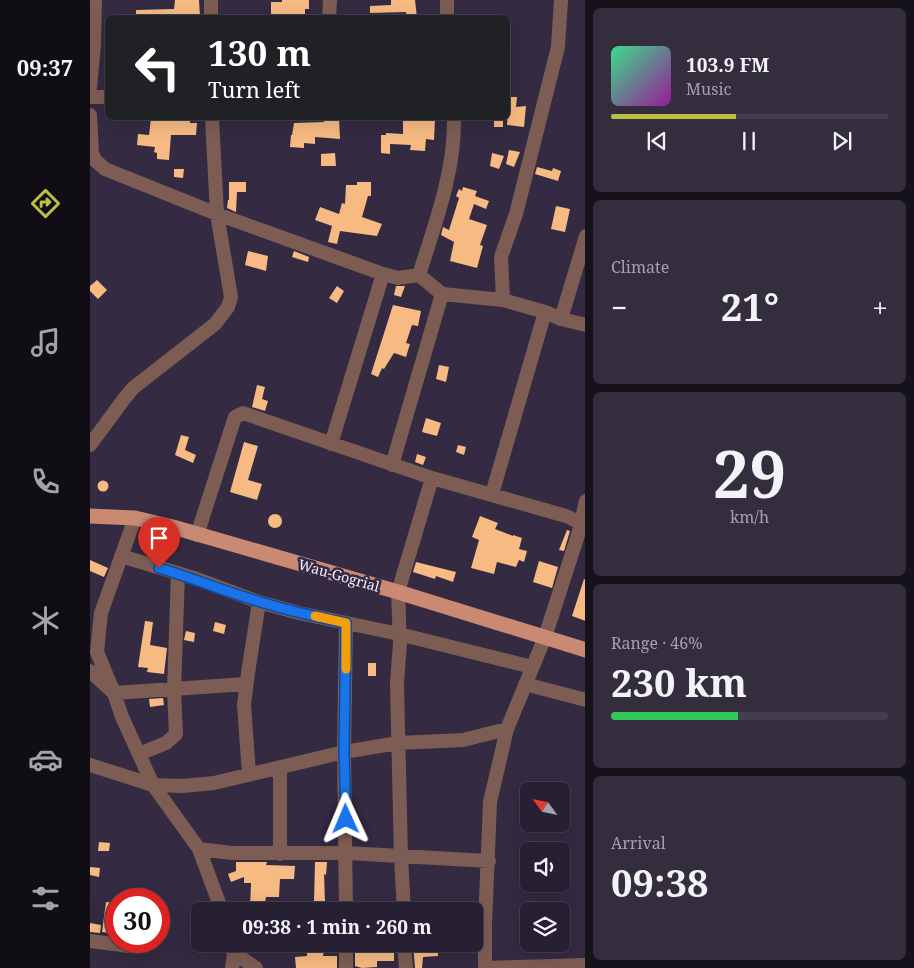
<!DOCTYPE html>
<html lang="en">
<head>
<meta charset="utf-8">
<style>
  body { margin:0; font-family:"Noto Serif",serif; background:#332d3e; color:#f1f3f6; height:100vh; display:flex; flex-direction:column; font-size:19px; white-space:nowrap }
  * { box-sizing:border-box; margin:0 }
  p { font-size:16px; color:#a4a3ac }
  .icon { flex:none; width:28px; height:28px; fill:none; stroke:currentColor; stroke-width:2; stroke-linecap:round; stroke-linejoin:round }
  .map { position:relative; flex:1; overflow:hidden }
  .sheet { display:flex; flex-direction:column; gap:8px; padding:8px; background:#15121c; width:329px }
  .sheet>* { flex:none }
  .banner { position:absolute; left:15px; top:15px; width:405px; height:105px; border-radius:8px; box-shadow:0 5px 20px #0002,0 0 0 1px #433e4d; background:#202124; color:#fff; overflow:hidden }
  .needle { width:32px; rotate:303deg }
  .buttons { position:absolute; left:430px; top:782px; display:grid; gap:10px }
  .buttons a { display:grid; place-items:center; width:50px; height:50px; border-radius:8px; background:#272032; box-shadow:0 5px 20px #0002,0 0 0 1px #433e4d; font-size:25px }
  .speed { position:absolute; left:15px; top:888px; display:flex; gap:10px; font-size:25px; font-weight:700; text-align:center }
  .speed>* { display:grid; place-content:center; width:65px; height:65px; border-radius:50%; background:#272032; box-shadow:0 5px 20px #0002,0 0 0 1px #433e4d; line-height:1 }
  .speed .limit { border:8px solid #d22; background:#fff; color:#111 }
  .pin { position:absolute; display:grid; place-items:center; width:42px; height:42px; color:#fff; margin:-51px -21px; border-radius:50% 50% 50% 0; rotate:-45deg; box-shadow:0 0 5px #0007 }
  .pin .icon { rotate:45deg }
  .me { position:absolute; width:55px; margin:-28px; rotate:359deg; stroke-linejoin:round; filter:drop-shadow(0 0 4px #0008) }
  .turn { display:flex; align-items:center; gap:18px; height:105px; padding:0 20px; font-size:22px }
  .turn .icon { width:65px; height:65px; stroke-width:2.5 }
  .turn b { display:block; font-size:35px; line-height:42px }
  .big { font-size:38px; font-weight:700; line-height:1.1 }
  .sheet .tile { flex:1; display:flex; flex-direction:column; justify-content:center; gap:8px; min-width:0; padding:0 18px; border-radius:8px; background:#332d3e }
  .sheet .dial { align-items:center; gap:0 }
  .dial b { font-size:65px; line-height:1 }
  .song { display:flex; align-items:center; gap:15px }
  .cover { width:60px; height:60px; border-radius:8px; background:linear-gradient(135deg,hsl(150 70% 55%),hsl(300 70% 35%)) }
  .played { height:5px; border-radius:2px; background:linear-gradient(90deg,#bbc044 45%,#433e4d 45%) }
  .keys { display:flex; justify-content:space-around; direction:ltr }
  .heat { display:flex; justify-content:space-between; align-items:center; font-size:28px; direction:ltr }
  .charge { height:8px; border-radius:4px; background:linear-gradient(90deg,#34c759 46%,#433e4d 0) }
  .trip { position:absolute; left:101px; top:902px; width:292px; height:50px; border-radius:8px; background:#272032; box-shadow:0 5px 20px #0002,0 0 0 1px #433e4d; font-weight:700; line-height:50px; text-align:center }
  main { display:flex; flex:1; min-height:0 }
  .menu { display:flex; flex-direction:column; width:90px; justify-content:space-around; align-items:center; background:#100d14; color:#a4a3ac }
  .menu .icon { width:35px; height:35px }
  .menu .on { color:#bbc044 }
  .menu b { font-size:22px; color:#f1f3f6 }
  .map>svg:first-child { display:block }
  .building { fill:#f6ba82 }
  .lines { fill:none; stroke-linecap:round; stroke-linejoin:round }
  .minor { stroke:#7d5d53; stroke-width:14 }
  .major { stroke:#c98973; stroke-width:15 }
  .route-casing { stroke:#114b97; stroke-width:12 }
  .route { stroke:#1a73e8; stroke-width:9 }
  .slow { stroke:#f59e0b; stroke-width:9 }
  .labels { text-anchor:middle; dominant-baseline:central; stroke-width:5; stroke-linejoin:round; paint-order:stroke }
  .street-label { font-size:14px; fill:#f5effe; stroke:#342a42 }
</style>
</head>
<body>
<main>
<nav class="menu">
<b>09:37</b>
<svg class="icon on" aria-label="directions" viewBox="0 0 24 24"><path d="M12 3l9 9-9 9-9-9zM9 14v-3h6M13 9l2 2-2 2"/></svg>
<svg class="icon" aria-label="music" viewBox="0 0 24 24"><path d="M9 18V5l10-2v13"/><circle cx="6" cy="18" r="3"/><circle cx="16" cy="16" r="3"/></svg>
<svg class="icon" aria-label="phone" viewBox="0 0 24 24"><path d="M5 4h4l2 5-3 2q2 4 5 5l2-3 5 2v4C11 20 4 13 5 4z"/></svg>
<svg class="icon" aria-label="climate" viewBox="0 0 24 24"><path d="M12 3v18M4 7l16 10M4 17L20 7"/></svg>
<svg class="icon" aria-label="car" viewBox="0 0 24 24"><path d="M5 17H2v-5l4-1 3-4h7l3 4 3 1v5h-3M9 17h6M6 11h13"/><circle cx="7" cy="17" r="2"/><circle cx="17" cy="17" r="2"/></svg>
<svg class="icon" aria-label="filters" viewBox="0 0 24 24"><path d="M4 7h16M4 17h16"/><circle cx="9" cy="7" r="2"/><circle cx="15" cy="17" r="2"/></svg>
</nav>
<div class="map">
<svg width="496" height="968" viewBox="0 0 496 968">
  <rect width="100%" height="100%" fill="#342a42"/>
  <!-- building -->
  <path class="building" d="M 85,0 L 109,0 L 110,17 L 46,18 L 46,10 L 84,9 Z
    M 192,0 L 219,0 L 219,9 L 215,9 L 215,15 L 181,18 L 181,2 L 192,2 Z
    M 301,0 L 325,0 L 327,18 L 317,18 L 316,12 L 280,13 L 280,6 L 301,5 Z
    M 419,97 L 427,97 L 426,107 L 436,106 L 434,127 L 417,125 Z
    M 61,118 L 100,118 L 100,123 L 107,123 L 106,135 L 81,135 L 79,160 L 67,159 L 67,153 L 64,152 L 65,147 L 47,145 L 48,134 L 59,135 Z
    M 234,118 L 249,118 L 250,139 L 225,137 L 225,144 L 214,143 L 214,148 L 200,147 L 201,135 L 202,135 L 204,123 L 234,122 Z
    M 313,118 L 339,118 L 339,120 L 345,120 L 344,140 L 336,139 L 335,151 L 320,150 L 321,145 L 300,144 L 300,154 L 291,153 L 291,135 L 296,135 L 296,133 L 313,134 Z
    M 404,118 L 413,118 L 413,127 L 404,127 Z
    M 419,150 L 430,152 L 424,167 L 416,164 Z
    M 245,153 L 246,166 L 231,166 L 231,154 Z
    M 402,153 L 414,156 L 409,169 L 400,166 Z
    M 447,167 L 462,171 L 463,168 L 471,171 L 468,181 L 445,174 Z
    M 84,169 L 94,169 L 93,178 L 84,177 Z
    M 139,182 L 156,182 L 156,192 L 147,192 L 146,212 L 137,208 L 138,200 L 139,200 Z
    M 267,182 L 281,182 L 281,196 L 278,196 L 272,217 L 292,224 L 287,236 L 250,231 L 247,244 L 238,242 L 242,226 L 225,220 L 230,207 L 249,214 L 252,203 L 255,204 L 256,185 L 267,185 Z
    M 373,187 L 387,191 L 385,196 L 399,201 L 396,209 L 384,204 L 379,219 L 397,225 L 390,245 L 393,246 L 387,268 L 360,261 L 364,242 L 351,235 L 353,227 L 359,230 L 369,198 L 366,196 L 369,189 L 372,191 Z
    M 466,206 L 480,209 L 475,232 L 461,229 Z
    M 158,251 L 178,256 L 176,271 L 155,265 Z
    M 204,251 L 219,257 L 218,262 L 202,257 Z
    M 7,280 L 17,290 L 8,299 L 0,291 L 0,286 Z
    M 247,286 L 254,291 L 247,303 L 239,298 Z
    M 306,286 L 315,286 L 311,297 L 304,295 Z
    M 303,305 L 331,311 L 328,326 L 322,325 L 316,343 L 320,344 L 316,357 L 304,353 L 294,369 L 292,368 L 288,377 L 281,374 Z
    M 349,365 L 359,367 L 356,382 L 346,379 Z
    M 167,385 L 175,387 L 172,399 L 178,401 L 175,411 L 162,407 Z
    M 336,418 L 351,423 L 347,436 L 332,432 Z
    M 91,435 L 99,437 L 95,450 L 106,455 L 103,463 L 85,455 Z
    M 154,442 L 168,446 L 158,480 L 172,484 L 167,500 L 140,492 Z
    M 368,445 L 376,447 L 374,455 L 366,452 Z
    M 327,454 L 336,457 L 333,465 L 325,462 Z
    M7.5 486a5.5 5.5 0 1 1 11 0a5.5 5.5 0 1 1-11 0Z
    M178 521a7 7 0 1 1 14 0a7 7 0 1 1-14 0Z
    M 390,516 L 408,523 L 405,529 L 423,536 L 423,535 L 432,538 L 429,549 L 437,551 L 434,562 L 429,560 L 426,567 L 407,562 L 404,574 L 381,568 L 389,540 L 382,537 Z
    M 477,530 L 480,531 L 474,551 L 469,550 Z
    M 0,560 L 18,568 L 14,577 L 0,571 Z
    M 449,561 L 468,567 L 462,588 L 443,582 Z
    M 326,562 L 366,572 L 363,582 L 346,576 L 345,579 L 323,572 Z
    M 494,579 L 496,580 L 496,621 L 482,616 Z
    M 55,621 L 63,622 L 60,645 L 77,648 L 74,674 L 57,672 L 58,668 L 48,667 Z
    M 125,622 L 136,625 L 134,634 L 123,631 Z
    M 96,631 L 105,633 L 104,642 L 94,640 Z
    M 278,663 L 286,663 L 286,676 L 278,676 Z
    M 73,698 L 74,705 L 60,707 L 59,699 Z
    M 9,842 L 20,843 L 19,851 L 8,851 Z
    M 146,862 L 177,862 L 176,865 L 205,866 L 204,879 L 190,879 L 189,897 L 176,897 L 174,910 L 160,909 L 161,883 L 154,883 L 154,877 L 141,882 L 138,874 L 146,871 Z
    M 225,862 L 237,862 L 236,875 L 234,874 L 235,902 L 224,902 Z
    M 0,867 L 10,868 L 9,877 L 0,875 Z
    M 16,902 L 25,903 L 20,933 L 12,932 Z
    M 0,923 L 11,925 L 10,933 L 0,932 Z
    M 217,944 L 227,944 L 227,949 L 234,950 L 233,956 L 247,956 L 247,968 L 206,968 L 205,957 L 217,956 Z
    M 271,944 L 304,944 L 304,961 L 287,961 L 287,967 L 272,968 L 265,966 L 265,946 L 272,946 Z
    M 323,944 L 336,944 L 336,948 L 348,948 L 348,956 L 333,957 L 332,968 L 325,968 Z"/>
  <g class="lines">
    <!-- minor -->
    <path class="minor" d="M 121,18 L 121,0
      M 239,18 L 240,0
      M 357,18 L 357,0
      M 0,87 L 4,45 L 5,0
      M 0,97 L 18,97
      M 0,115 L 2,154 L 6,161 L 15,169 L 127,214 L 293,274 L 308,278 L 329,275 L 352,294 L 413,300 L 455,312 L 471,319
      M 496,236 L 471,319 L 496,325
      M 329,275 C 345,224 365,172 364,118
      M 413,300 L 411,257 L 426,214 L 468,47 L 471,0
      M 241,444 L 293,274
      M 0,445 L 34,399 L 43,388 L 125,324 L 138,307 L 141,297 L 127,214 L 122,118
      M 302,465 L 352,294
      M 402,494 L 455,312
      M 45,518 L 11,613 L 7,652 L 24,693 L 156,684
      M 107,535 L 145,417 L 153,413 L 342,478 L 476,516 L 491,523
      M 31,556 L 107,579 L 169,602 L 209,613 L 309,634 L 442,667
      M 0,671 L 24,693 L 32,717 L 63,785 L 109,849 L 132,911
      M 435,684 L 496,700
      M 49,754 L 76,743 L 86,734 L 84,690 L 88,573
      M 0,765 L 63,785 L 93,786 L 124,783 L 254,752 L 308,743 L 373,740 L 417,729
      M 190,768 L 190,854
      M 159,774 L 154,705 L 158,673 L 169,602
      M 109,849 L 142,853 L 257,853 L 399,861
      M 256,911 L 254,752 L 256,623
      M 314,911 L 311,857 L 307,683 L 310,643 L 308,592 L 342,478
      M 0,941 L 39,946
      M 139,944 L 144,953 L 142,968
      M 314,944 L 316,968
      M 144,953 L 166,968
      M 256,968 L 256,944
      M 395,968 L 395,924 L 400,802 L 417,729 L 455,637 L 488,535 L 496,501
      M 395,968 L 496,965"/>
    <!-- major -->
    <path class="major" d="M 0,516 L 45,518 L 83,527 L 308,592 L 496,650"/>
  </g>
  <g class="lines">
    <defs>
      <path id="route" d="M 69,568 C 103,578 136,592 171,602 C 199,611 227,617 256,623 L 254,752 L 256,819"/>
    </defs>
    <!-- route casing -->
    <use href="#route" class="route-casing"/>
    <!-- route -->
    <use href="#route" class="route"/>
    <!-- slow -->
    <path class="slow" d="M 225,616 L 256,623 L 256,669"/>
  </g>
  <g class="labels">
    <!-- street labels -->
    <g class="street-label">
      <text transform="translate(249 575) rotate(16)">Wau-Gogrial</text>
    </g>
  </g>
</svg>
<div class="buttons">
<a><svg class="needle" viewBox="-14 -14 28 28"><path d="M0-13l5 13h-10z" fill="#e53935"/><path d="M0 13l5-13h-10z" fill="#a4a3ac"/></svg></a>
<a><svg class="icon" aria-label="sound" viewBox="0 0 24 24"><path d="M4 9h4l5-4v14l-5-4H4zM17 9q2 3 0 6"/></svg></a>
<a><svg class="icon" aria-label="layers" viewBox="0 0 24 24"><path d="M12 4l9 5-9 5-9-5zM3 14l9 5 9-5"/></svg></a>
</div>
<div class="speed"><div class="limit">30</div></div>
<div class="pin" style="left:69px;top:568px;background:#d93025"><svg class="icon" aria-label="arrive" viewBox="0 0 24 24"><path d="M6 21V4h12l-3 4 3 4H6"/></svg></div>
<svg class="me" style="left:256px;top:819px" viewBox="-20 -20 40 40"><path d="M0-17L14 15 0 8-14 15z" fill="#1a73e8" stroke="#fff" stroke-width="4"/></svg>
<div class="trip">09:38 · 1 min · 260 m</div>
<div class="banner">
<div class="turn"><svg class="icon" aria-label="left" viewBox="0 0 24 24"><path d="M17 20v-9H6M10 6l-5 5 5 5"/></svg><div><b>130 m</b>Turn left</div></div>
</div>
</div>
<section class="sheet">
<div class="tile">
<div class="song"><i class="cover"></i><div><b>103.9 FM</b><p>Music</p></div></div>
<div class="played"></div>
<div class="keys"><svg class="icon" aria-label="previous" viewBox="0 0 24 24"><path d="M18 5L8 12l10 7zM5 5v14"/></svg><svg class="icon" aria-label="pause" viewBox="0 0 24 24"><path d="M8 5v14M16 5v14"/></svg><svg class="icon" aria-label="next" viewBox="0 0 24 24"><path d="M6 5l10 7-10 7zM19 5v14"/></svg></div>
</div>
<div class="tile"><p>Climate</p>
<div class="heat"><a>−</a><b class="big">21°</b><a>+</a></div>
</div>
<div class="tile dial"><b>29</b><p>km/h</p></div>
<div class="tile"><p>Range · 46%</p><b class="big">230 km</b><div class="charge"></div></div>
<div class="tile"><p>Arrival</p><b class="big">09:38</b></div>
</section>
</main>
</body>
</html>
